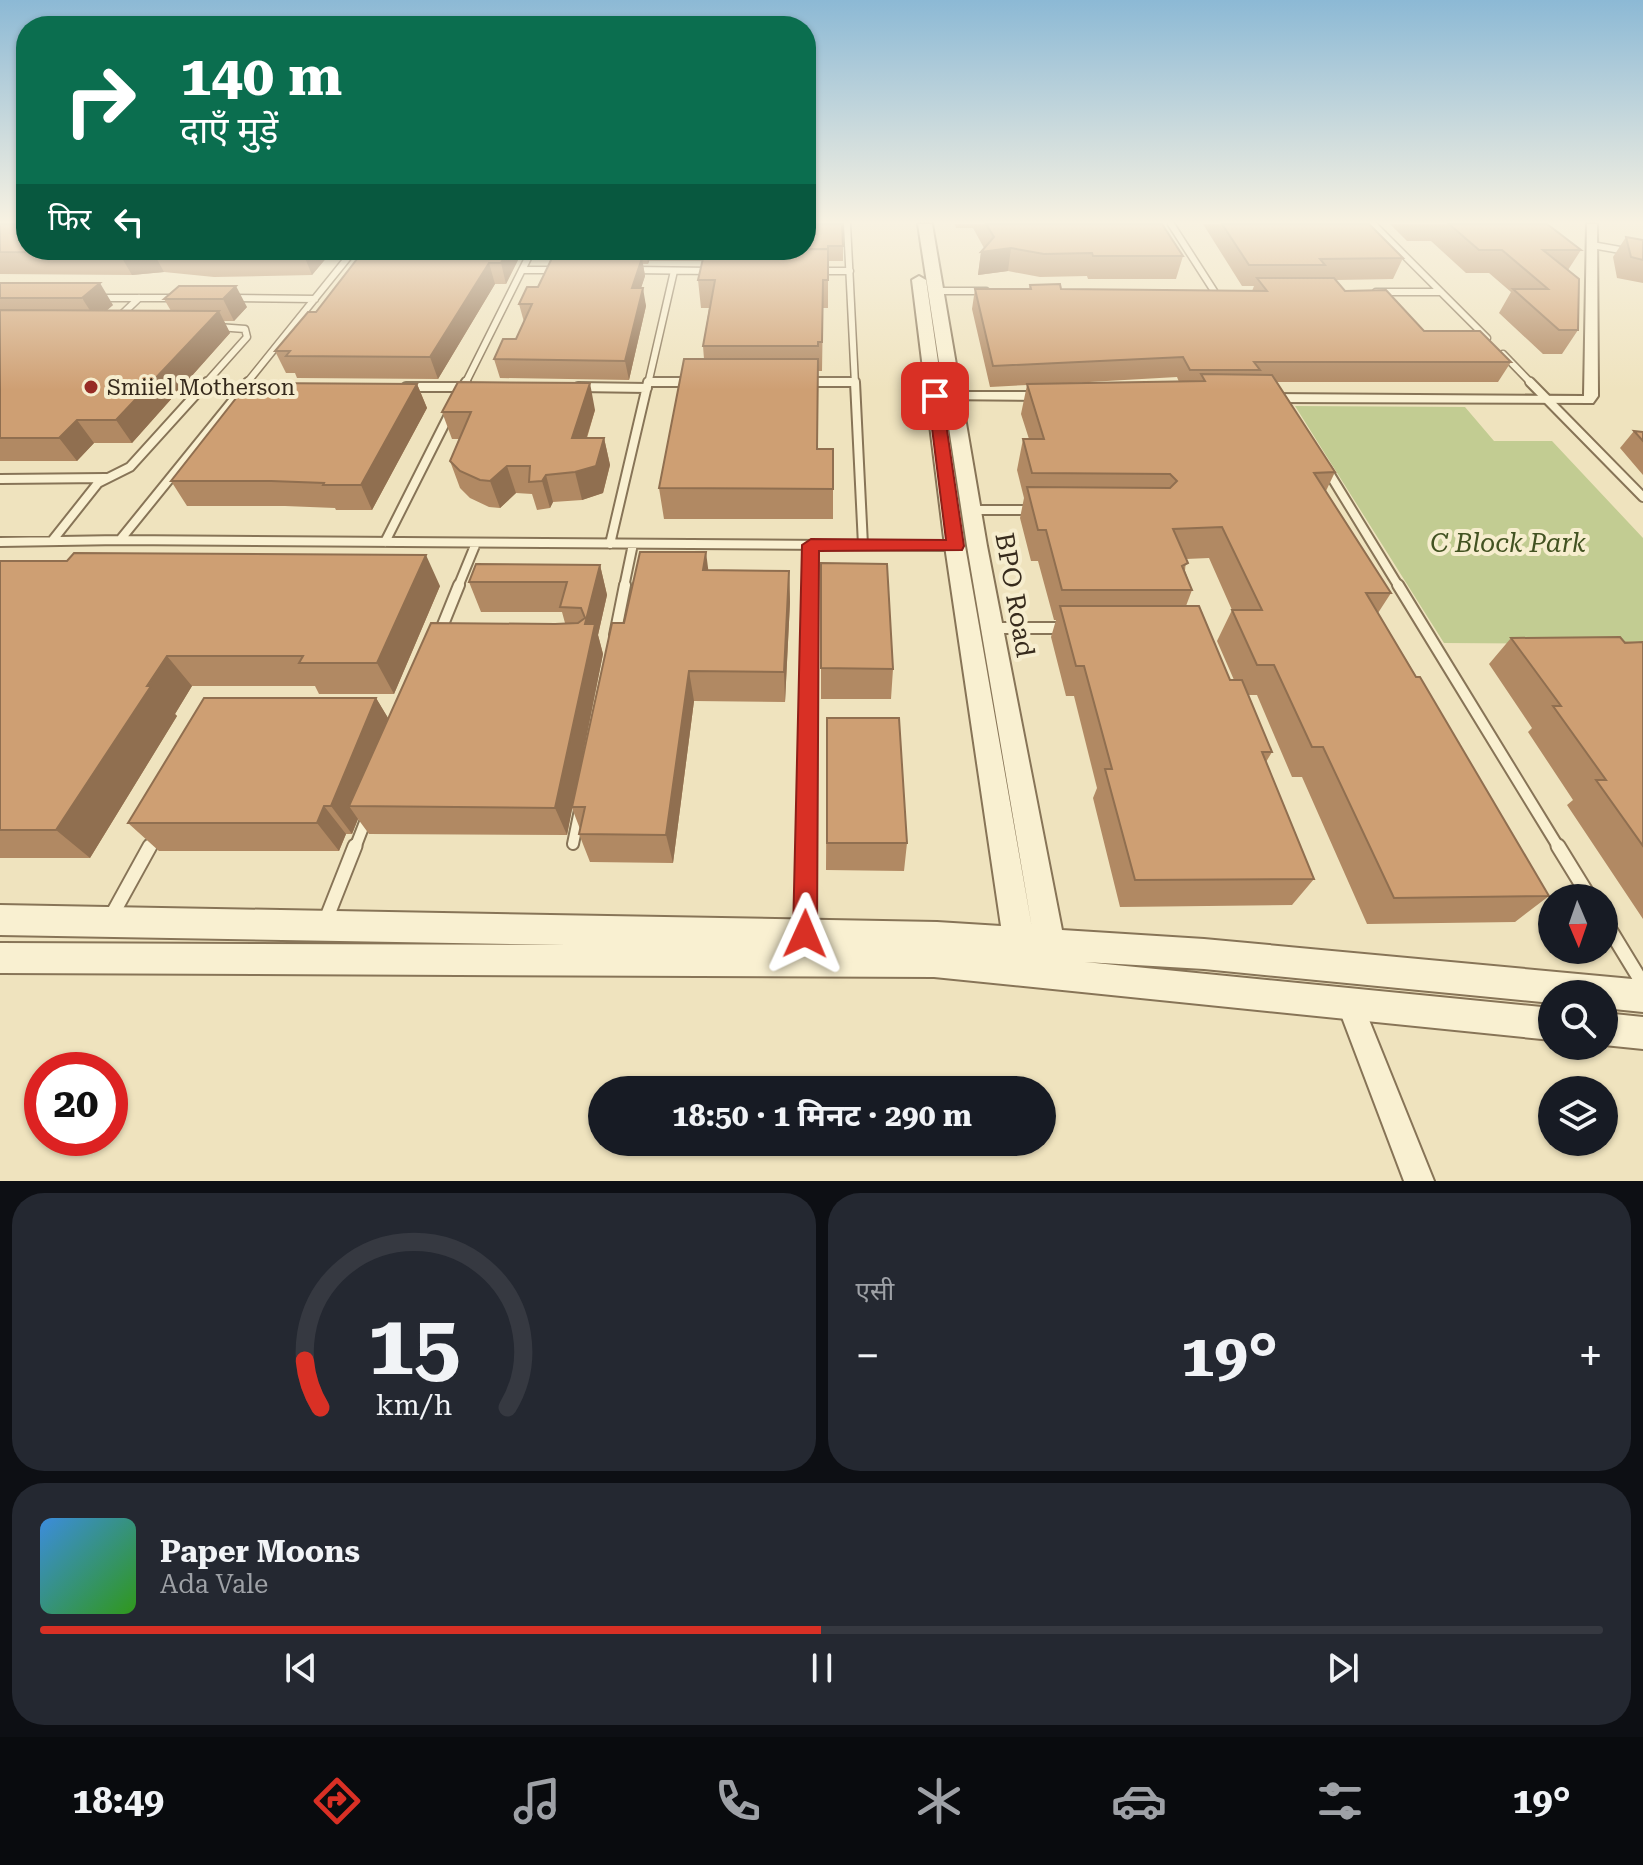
<!DOCTYPE html>
<html lang="hi">
<head>
<meta charset="utf-8">
<style>
  body { margin:0; font-family:"Roboto Serif","Noto Sans Devanagari",serif; background:#242831; color:#f1f3f6; height:100vh; display:flex; flex-direction:column; font-size:30px; white-space:nowrap }
  * { box-sizing:border-box; margin:0 }
  p { font-size:26px; color:#9ea1a6 }
  .icon { flex:none; width:44px; height:44px; fill:none; stroke:currentColor; stroke-width:2; stroke-linecap:round; stroke-linejoin:round }
  .map { position:relative; height:1181px; overflow:hidden }
  .drawer { display:flex; flex-direction:column; gap:12px; padding:12px; background:#0d0f14; flex:1 }
  .drawer>* { flex:none }
  .top-card { position:absolute; left:16px; top:16px; width:800px; height:244px; border-radius:32px; box-shadow:0 2px 6px #0004; background:#0b6e4f; color:#fff; overflow:hidden }
  .needle { width:52px; rotate:178deg }
  .buttons { position:absolute; left:1538px; top:884px; display:grid; gap:16px }
  .buttons a { display:grid; place-items:center; width:80px; height:80px; border-radius:50%; background:#171b24; box-shadow:0 2px 6px #0004; font-size:40px }
  .speed { position:absolute; left:24px; top:1052px; display:flex; gap:16px; font-size:40px; font-weight:700; text-align:center }
  .speed>* { display:grid; place-content:center; width:104px; height:104px; border-radius:50%; background:#171b24; box-shadow:0 2px 6px #0004; line-height:1 }
  .speed .limit { border:12px solid #d22; background:#fff; color:#111 }
  .pin { position:absolute; display:grid; place-items:center; width:68px; height:68px; color:#fff; margin:-34px; border-radius:16px; box-shadow:0 4px 12px #0006 }
  .me { position:absolute; width:88px; margin:-44px; rotate:1deg; stroke-linejoin:round; filter:drop-shadow(0 0 6px #0008) }
  .turn { display:flex; align-items:center; gap:28px; height:168px; padding:0 32px; font-size:36px }
  .turn .icon { width:104px; height:104px; stroke-width:2.5 }
  .turn b { display:block; font-size:56px; line-height:68px }
  .then { display:flex; align-items:center; height:76px; padding:0 32px; background:#0003; gap:16px; font-size:30px }
  .big { font-size:60px; font-weight:700; line-height:1.1 }
  .drawer .card { flex:1; display:flex; flex-direction:column; justify-content:center; gap:12px; min-width:0; padding:0 28px; border-radius:32px; background:#242831 }
  .drawer .dial { align-items:center; gap:0 }
  .dial svg { height:208px; overflow:visible; fill:none; stroke:#363941; stroke-width:7; stroke-linecap:round; text-anchor:middle }
  .dial text { fill:#f1f3f6; stroke:none }
  .song { display:flex; align-items:center; gap:24px }
  .cover { width:96px; height:96px; border-radius:12px; background:linear-gradient(135deg,hsl(210 70% 55%),hsl(110 70% 35%)) }
  .played { height:8px; border-radius:4px; background:linear-gradient(90deg,#d93025 50%,#363941 50%) }
  .keys { display:flex; justify-content:space-around; direction:ltr }
  .heat { display:flex; justify-content:space-between; align-items:center; font-size:44px; direction:ltr }
  .drawer .tiles { flex:1; display:grid; gap:12px; grid-template-columns:1fr 1fr }
  .card:last-child { grid-column:span 2 }
  .trip { position:absolute; left:588px; top:1076px; width:468px; height:80px; border-radius:40px; background:#171b24; box-shadow:0 2px 6px #0004; font-weight:700; line-height:80px; text-align:center }
  .menu { display:flex; height:128px; justify-content:space-around; align-items:center; background:#090b0e; color:#9ea1a6 }
  .menu .icon { width:56px; height:56px }
  .menu .active { color:#d93025 }
  .menu b { font-size:36px; color:#f1f3f6 }
  .map>svg:first-child { display:block }
  .green { fill:#c2cc92 }
  .lines { fill:none; stroke-linecap:round; stroke-linejoin:round }
  .service-far3-casing { stroke:#877457; stroke-width:9 }
  .service-far2-casing { stroke:#877457; stroke-width:12 }
  .service-far1-casing { stroke:#877457; stroke-width:14 }
  .service-casing { stroke:#877457; stroke-width:17 }
  .minor-casing { stroke:#877457; stroke-width:4 }
  .tertiary-casing { stroke:#877457; stroke-width:4 }
  .service-far3 { stroke:#f9f0d1; stroke-width:6 }
  .service-far2 { stroke:#f9f0d1; stroke-width:8 }
  .service-far1 { stroke:#f9f0d1; stroke-width:10 }
  .service { stroke:#f9f0d1; stroke-width:13 }
  .minor { fill:#f9f0d1; fill-rule:evenodd }
  .tertiary { fill:#f9f0d1; fill-rule:evenodd }
  .wall { fill:#b18963; fill-rule:evenodd }
  .shaded-wall { fill:#906f50 }
  .building { fill:#ce9f73; stroke:#906f50; stroke-width:2 }
  .route { fill:#d93025; stroke:#8d1f18; stroke-width:2 }
  .poi-dot { fill:#972c25; stroke:#f6edce; stroke-width:3 }
  .labels { text-anchor:middle; dominant-baseline:central; stroke-width:8; stroke-linejoin:round; paint-order:stroke }
  .far-poi-label { font-size:22px; fill:#362a1c; stroke:#f6edce; text-anchor:start }
  .park-label { font-size:26px; font-style:italic; fill:#435322; stroke:#f6edce }
  .street-label { font-size:26px; fill:#362a1c; stroke:#f6edce }
</style>
</head>
<body>
<div class="map">
<svg width="1643" height="1181" viewBox="0 0 1643 1181">
  <rect width="100%" height="100%" fill="#efe3be"/>
  <!-- green -->
  <path class="green" d="M 1295,406 L 1465,407 L 1494,441 L 1552,441 L 1643,538 L 1643,644 L 1444,643 Z"/>
  <g class="lines">
    <defs>
      <path id="service-far3" d="M 847,224 L 855,384
        M 1171,224 L 1214,291
        M 1373,224 L 1487,338
        M 1592,245 L 1643,254
        M 522,270 L 559,270
        M 634,270 L 711,271
        M 818,271 L 850,271
        M 932,291 L 986,291
        M 1376,292 L 1441,292
        M 99,298 L 176,298
        M 231,298 L 315,299
        M 117,319 L 139,298
        M 1503,354 L 1532,384
        M 648,382 L 692,382
        M 806,382 L 855,382
        M 205,384 L 247,337 L 245,329 L 218,327
        M 246,384 L 354,250
        M 465,384 L 532,250
        M 648,384 L 674,271"/>
      <path id="service-far2" d="M 648,382 L 692,382
        M 806,382 L 855,382
        M 855,382 L 863,545
        M 1530,382 L 1643,497
        M 406,387 L 468,387
        M 578,387 L 647,388
        M 462,389 L 466,382
        M 1326,468 L 1399,587
        M 0,479 L 106,478
        M 971,510 L 1032,510
        M 120,540 L 248,382
        M 52,541 L 98,483 L 130,467 L 207,382
        M 0,542 L 120,540 L 957,546
        M 385,542 L 450,413
        M 610,544 L 648,382
        M 458,587 L 476,543
        M 624,587 L 633,544
        M 810,587 L 811,545"/>
      <path id="service-far1" d="M 1398,585 L 1559,848
        M 992,628 L 1065,628
        M 440,632 L 459,585
        M 615,635 L 625,585
        M 573,844 L 580,810
        M 149,848 L 157,834
        M 355,848 L 367,817
        M 806,848 L 810,585"/>
      <path id="service" d="M 1558,846 L 1590,898
        M 112,915 L 150,846
        M 1604,920 L 1643,984
        M 325,922 L 355,846
        M 805,930 L 806,846"/>
      <path id="minor" d="M 1587,224 L 1597,224 L 1598,396 L 1593,403 L 1264,402 L 1257,398 L 1264,394 L 1584,396 Z
        M 940,392 L 1046,392 L 1053,396 L 1046,400 L 935,399 L 935,393 Z
        M 1350,991 L 1359,995 L 1434,1181 L 1404,1181 L 1337,1004 L 1341,995 Z"/>
      <path id="tertiary" d="M 918,224 L 932,224 L 987,546 L 1062,930 L 1204,939 L 1643,980 L 1643,1012 L 1604,1008 L 1604,994 L 1552,994 L 1552,1003 L 1204,969 L 1085,962 L 1552,1008 L 1552,1040 L 934,977 L 0,973 L 0,943 L 566,945 L 0,935 L 0,905 L 937,922 L 1001,926 L 945,546 L 912,280 L 919,276 L 926,280 L 965,546 L 1032,928 L 967,546 Z
        M 1604,1013 L 1643,1017 L 1643,1049 L 1604,1045 Z"/>
    </defs>
    <!-- service-far3 casing -->
    <use href="#service-far3" class="service-far3-casing"/>
    <!-- service-far2 casing -->
    <use href="#service-far2" class="service-far2-casing"/>
    <!-- service-far1 casing -->
    <use href="#service-far1" class="service-far1-casing"/>
    <!-- service casing -->
    <use href="#service" class="service-casing"/>
    <!-- minor casing -->
    <use href="#minor" class="minor-casing"/>
    <!-- tertiary casing -->
    <use href="#tertiary" class="tertiary-casing"/>
    <!-- service-far3 -->
    <use href="#service-far3" class="service-far3"/>
    <!-- service-far2 -->
    <use href="#service-far2" class="service-far2"/>
    <!-- service-far1 -->
    <use href="#service-far1" class="service-far1"/>
    <!-- service -->
    <use href="#service" class="service"/>
    <!-- minor -->
    <use href="#minor" class="minor"/>
    <!-- tertiary -->
    <use href="#tertiary" class="tertiary"/>
  </g>
  <!-- wall -->
  <path class="wall" d="M 0,224 L 26,250 L 333,250 L 312,275 L 214,277 L 164,272 L 132,275 L 0,274 Z
    M 806,224 L 843,246 L 843,261 L 828,261 L 828,308 L 823,308 L 822,371 L 818,371 L 817,449 L 833,449 L 833,519 L 664,519 L 659,488 L 704,359 L 703,346 L 709,308 L 701,308 L 698,280 L 702,261 L 649,261 L 648,264 L 643,264 L 645,276 L 641,288 L 646,306 L 629,380 L 500,378 L 494,359 L 516,339 L 524,322 L 519,304 L 538,287 L 555,258 L 553,250 L 806,250 Z
    M 955,224 L 1162,224 L 1183,256 L 1176,279 L 1088,279 L 1087,276 L 1040,277 L 1008,271 L 978,275 L 981,252 L 984,248 L 973,228 L 956,228 Z
    M 1203,224 L 1369,224 L 1403,258 L 1393,279 L 1336,280 L 1345,291 L 1424,331 L 1511,362 L 1498,382 L 1277,382 L 1335,472 L 1326,491 L 1391,593 L 1378,613 L 1549,896 L 1515,922 L 1367,924 L 1302,777 L 1292,777 L 1257,695 L 1248,695 L 1272,752 L 1266,762 L 1314,879 L 1292,905 L 1120,907 L 1093,798 L 1097,788 L 1074,696 L 1066,696 L 1051,637 L 1056,620 L 1054,620 L 1038,561 L 1031,561 L 1020,518 L 1024,498 L 1017,470 L 1023,439 L 1029,439 L 1021,414 L 1027,385 L 990,387 L 972,309 L 975,289 L 1029,289 L 1030,285 L 1061,289 L 1252,291 L 1254,286 L 1242,286 ZM 1177,377 L 1179,382 L 1054,384 ZM 1209,558 L 1232,610 L 1217,641 L 1234,680 L 1230,680 L 1186,606 L 1192,590 L 1185,571 L 1186,559 Z
    M 1390,224 L 1549,224 L 1549,225 L 1581,250 L 1568,270 L 1578,330 L 1562,354 L 1543,354 L 1499,313 L 1511,292 L 1489,273 L 1466,273 L 1431,241 L 1407,241 Z
    M 1626,237 L 1643,240 L 1643,283 L 1617,278 L 1613,257 Z
    M 364,250 L 523,250 L 506,284 L 495,284 L 438,379 L 297,378 L 295,373 L 286,373 L 275,351 L 316,312 Z
    M 0,283 L 113,305 L 107,310 L 171,311 L 164,299 L 179,286 L 247,307 L 234,321 L 224,321 L 230,333 L 132,443 L 94,443 L 77,461 L 0,461 Z
    M 417,384 L 427,408 L 372,510 L 336,510 L 335,508 L 285,506 L 187,506 L 171,481 Z
    M 595,410 L 587,438 L 604,438 L 610,465 L 603,493 L 582,500 L 553,502 L 550,508 L 537,510 L 532,494 L 516,493 L 500,508 L 489,507 L 470,498 L 460,488 L 450,461 L 459,439 L 452,439 L 442,412 Z
    M 1634,431 L 1643,432 L 1643,475 L 1620,448 Z
    M 0,561 L 440,586 L 394,694 L 319,694 L 315,686 L 192,686 L 175,714 L 177,716 L 90,858 L 0,858 Z
    M 821,563 L 893,669 L 891,699 L 821,699 Z
    M 600,565 L 607,595 L 598,635 L 603,654 L 575,793 L 624,623 L 708,570 L 789,571 L 790,602 L 785,702 L 694,701 L 673,863 L 590,862 L 579,834 L 580,829 L 572,808 L 567,835 L 369,834 L 358,819 L 352,834 L 346,834 L 339,851 L 159,851 L 128,823 L 376,698 L 388,718 L 565,623 L 562,612 L 481,612 L 469,582 Z
    M 1511,638 L 1643,642 L 1643,919 L 1567,805 L 1573,800 L 1528,732 L 1532,728 L 1489,664 Z
    M 827,718 L 907,843 L 904,871 L 826,870 Z"/>
  <!-- shaded-wall -->
  <path class="shaded-wall" d="M 1011,248 L 1008,271 L 978,275 L 981,252 Z
    M 152,250 L 164,272 L 132,275 L 119,253 Z
    M 305,250 L 333,250 L 312,275 L 303,253 Z
    M 508,250 L 523,250 L 506,284 L 501,263 Z
    M 646,250 L 648,250 L 649,261 L 648,264 Z
    M 642,258 L 645,276 L 635,306 L 632,288 Z
    M 489,263 L 495,284 L 438,379 L 430,357 Z
    M 100,283 L 113,305 L 96,320 L 82,298 Z
    M 236,286 L 247,307 L 234,321 L 223,299 Z
    M 643,288 L 646,306 L 629,380 L 625,361 Z
    M 219,311 L 230,333 L 132,443 L 116,420 Z
    M 590,383 L 595,410 L 578,465 L 572,438 Z
    M 417,384 L 427,408 L 372,510 L 361,485 Z
    M 77,420 L 94,443 L 77,461 L 59,438 Z
    M 604,438 L 610,465 L 603,493 L 582,500 L 575,472 Z
    M 507,466 L 516,493 L 500,508 L 490,481 Z
    M 546,475 L 553,502 L 550,508 L 542,481 Z
    M 706,552 L 710,583 L 703,570 Z
    M 426,555 L 440,586 L 394,694 L 377,663 Z
    M 600,565 L 607,595 L 598,635 L 603,654 L 567,835 L 555,808 L 585,624 Z
    M 789,571 L 790,602 L 785,702 L 784,672 Z
    M 167,656 L 192,686 L 175,714 L 177,716 L 90,858 L 56,830 Z
    M 689,671 L 694,701 L 673,863 L 666,835 Z
    M 376,698 L 394,728 L 349,806 L 358,819 L 352,834 L 331,806 Z
    M 324,806 L 346,834 L 339,851 L 317,823 Z"/>
  <!-- building -->
  <path class="building" d="M 0,224 L 26,224 L 26,250 L 147,250 L 119,253 L 0,252 Z
    M 806,224 L 842,224 L 843,246 L 828,246 L 828,249 L 806,249 Z
    M 986,224 L 1162,224 L 1183,256 L 1093,256 L 1092,253 L 1044,254 L 1011,248 L 981,252 L 994,237 Z
    M 1222,224 L 1369,224 L 1403,258 L 1320,259 L 1325,265 L 1249,265 Z
    M 1449,224 L 1547,224 L 1581,250 L 1543,250 L 1579,279 L 1578,330 L 1559,330 L 1513,289 L 1548,289 L 1502,250 L 1479,250 Z
    M 1626,237 L 1643,240 L 1643,260 L 1631,257 Z
    M 828,249 L 828,280 L 823,280 L 822,342 L 818,342 L 818,346 L 703,346 L 715,280 L 698,280 L 705,250 Z
    M 157,250 L 305,250 L 303,253 L 202,255 Z
    M 364,250 L 508,250 L 501,263 L 489,263 L 430,357 L 286,356 L 290,351 L 275,351 L 308,312 L 316,312 Z
    M 552,258 L 642,258 L 632,288 L 643,288 L 625,361 L 494,359 L 503,339 L 516,339 L 532,304 L 519,304 L 527,287 L 538,287 Z
    M 1257,278 L 1334,278 L 1345,291 L 1386,290 L 1424,331 L 1480,331 L 1511,362 L 1254,362 L 1260,370 L 1190,370 L 1183,357 L 993,366 L 975,289 L 1031,289 L 1030,285 L 1060,284 L 1061,289 L 1267,291 Z
    M 0,283 L 100,283 L 82,298 L 0,298 Z
    M 179,286 L 236,286 L 223,299 L 164,299 Z
    M 0,310 L 219,311 L 116,420 L 77,420 L 59,438 L 0,438 Z
    M 684,359 L 818,359 L 817,449 L 833,449 L 833,489 L 659,488 Z
    M 1201,374 L 1272,375 L 1335,472 L 1314,473 L 1391,593 L 1366,593 L 1416,677 L 1420,677 L 1549,896 L 1394,898 L 1323,747 L 1312,747 L 1274,665 L 1257,665 L 1232,610 L 1262,610 L 1222,527 L 1173,529 L 1188,563 L 1182,566 L 1192,590 L 1062,590 L 1046,530 L 1038,530 L 1027,487 L 1170,488 L 1177,481 L 1170,474 L 1032,473 L 1023,439 L 1044,439 L 1027,384 L 1205,381 Z
    M 458,382 L 590,383 L 572,438 L 604,438 L 596,466 L 575,472 L 546,475 L 542,481 L 529,482 L 530,466 L 507,466 L 490,481 L 480,480 L 460,471 L 450,461 L 471,412 L 442,412 Z
    M 248,383 L 417,384 L 361,485 L 323,485 L 324,483 L 271,481 L 171,481 Z
    M 1634,431 L 1643,432 L 1643,441 Z
    M 640,552 L 706,552 L 703,570 L 789,571 L 784,672 L 689,671 L 666,835 L 579,834 L 585,807 L 572,807 L 612,623 L 624,623 Z
    M 74,553 L 426,555 L 377,663 L 299,663 L 303,656 L 167,656 L 147,686 L 151,686 L 56,830 L 0,830 L 0,561 L 67,561 Z
    M 821,563 L 887,564 L 893,669 L 821,668 Z
    M 476,564 L 600,565 L 585,624 L 595,624 L 555,808 L 349,806 L 431,623 L 555,624 L 578,623 L 585,618 L 581,608 L 560,607 L 567,582 L 469,582 Z
    M 1060,606 L 1199,606 L 1230,680 L 1242,680 L 1272,752 L 1262,752 L 1314,879 L 1135,880 L 1105,769 L 1112,769 L 1084,666 L 1076,666 Z
    M 1620,637 L 1625,643 L 1643,642 L 1643,846 L 1596,780 L 1606,780 L 1553,706 L 1561,706 L 1511,638 Z
    M 204,698 L 376,698 L 331,806 L 324,806 L 317,823 L 128,823 Z
    M 827,718 L 899,718 L 907,843 L 827,843 Z"/>
  <!-- sky -->
  <linearGradient id="sky" x2="0" y2="1"><stop stop-color="#8cb9d5"/><stop offset="0.57" stop-color="#f8f2e2"/><stop offset="1" stop-color="#f8f2e2" stop-opacity="0"/></linearGradient>
  <rect width="1643" height="390" fill="url(#sky)"/>
  <!-- route -->
  <path class="route" d="M 935,391 L 942,396 L 964,546 L 962,550 L 819,551 L 817,934 L 814,943 L 805,947 L 796,943 L 793,934 L 802,545 L 811,539 L 946,540 L 928,396 Z"/>
  <!-- markers -->
  <circle class="poi-dot" cx="91" cy="387" r="8"/>
  <g class="labels">
    <!-- far-poi labels -->
    <g class="far-poi-label">
      <text x="107" y="387">Smiiel Motherson</text>
    </g>
    <!-- park labels -->
    <g class="park-label">
      <text x="1508" y="543">C Block Park</text>
    </g>
    <!-- street labels -->
    <g class="street-label">
      <text transform="translate(1015 595) rotate(80)">BPO Road</text>
    </g>
  </g>
</svg>
<div class="buttons">
<a><svg class="needle" viewBox="-14 -14 28 28"><path d="M0-13l5 13h-10z" fill="#e53935"/><path d="M0 13l5-13h-10z" fill="#9ea1a6"/></svg></a>
<a><svg class="icon" aria-label="search" viewBox="0 0 24 24"><circle cx="10" cy="10" r="6"/><path d="M15 15l6 6"/></svg></a>
<a><svg class="icon" aria-label="layers" viewBox="0 0 24 24"><path d="M12 4l9 5-9 5-9-5zM3 14l9 5 9-5"/></svg></a>
</div>
<div class="speed"><div class="limit">20</div></div>
<div class="pin" style="left:935px;top:396px;background:#d93025"><svg class="icon" aria-label="arrive" viewBox="0 0 24 24"><path d="M6 21V4h12l-3 4 3 4H6"/></svg></div>
<svg class="me" style="left:805px;top:934px" viewBox="-20 -20 40 40"><path d="M0-17L14 15 0 8-14 15z" fill="#d93025" stroke="#fff" stroke-width="4"/></svg>
<div class="trip">18:50 · 1 मिनट · 290 m</div>
<div class="top-card">
<div class="turn"><svg class="icon" aria-label="right" viewBox="0 0 24 24"><path d="M7 20v-9h11M14 6l5 5-5 5"/></svg><div><b>140 m</b>दाएँ मुड़ें</div></div>
<div class="then">फिर<svg class="icon" aria-label="left" viewBox="0 0 24 24"><path d="M17 20v-9H6M10 6l-5 5 5 5"/></svg></div>
</div>
</div>
<section class="drawer">
<div class="tiles">
<div class="card dial"><svg viewBox="0 0 100 80">
<path d="M14 69A42 42 0 1 1 86 69"/>
<path d="M14 69A42 42 0 0 1 8 51" stroke="#d93025"/>
<text x="50" y="56" font-size="32" font-weight="700">15</text>
<text x="50" y="72" font-size="11">km/h</text>
</svg></div>
<div class="card"><p>एसी</p>
<div class="heat"><a>−</a><b class="big">19°</b><a>+</a></div>
</div>
<div class="card">
<div class="song"><i class="cover"></i><div><b>Paper Moons</b><p>Ada Vale</p></div></div>
<div class="played"></div>
<div class="keys"><svg class="icon" aria-label="previous" viewBox="0 0 24 24"><path d="M18 5L8 12l10 7zM5 5v14"/></svg><svg class="icon" aria-label="pause" viewBox="0 0 24 24"><path d="M8 5v14M16 5v14"/></svg><svg class="icon" aria-label="next" viewBox="0 0 24 24"><path d="M6 5l10 7-10 7zM19 5v14"/></svg></div>
</div>
</div>
</section>
<nav class="menu">
<b>18:49</b>
<svg class="icon active" aria-label="directions" viewBox="0 0 24 24"><path d="M12 3l9 9-9 9-9-9zM9 14v-3h6M13 9l2 2-2 2"/></svg>
<svg class="icon" aria-label="music" viewBox="0 0 24 24"><path d="M9 18V5l10-2v13"/><circle cx="6" cy="18" r="3"/><circle cx="16" cy="16" r="3"/></svg>
<svg class="icon" aria-label="phone" viewBox="0 0 24 24"><path d="M5 4h4l2 5-3 2q2 4 5 5l2-3 5 2v4C11 20 4 13 5 4z"/></svg>
<svg class="icon" aria-label="climate" viewBox="0 0 24 24"><path d="M12 3v18M4 7l16 10M4 17L20 7"/></svg>
<svg class="icon" aria-label="car" viewBox="0 0 24 24"><path d="M5 17H2v-5l4-1 3-4h7l3 4 3 1v5h-3M9 17h6M6 11h13"/><circle cx="7" cy="17" r="2"/><circle cx="17" cy="17" r="2"/></svg>
<svg class="icon" aria-label="filters" viewBox="0 0 24 24"><path d="M4 7h16M4 17h16"/><circle cx="9" cy="7" r="2"/><circle cx="15" cy="17" r="2"/></svg>
<b>19°</b>
</nav>
</body>
</html>
